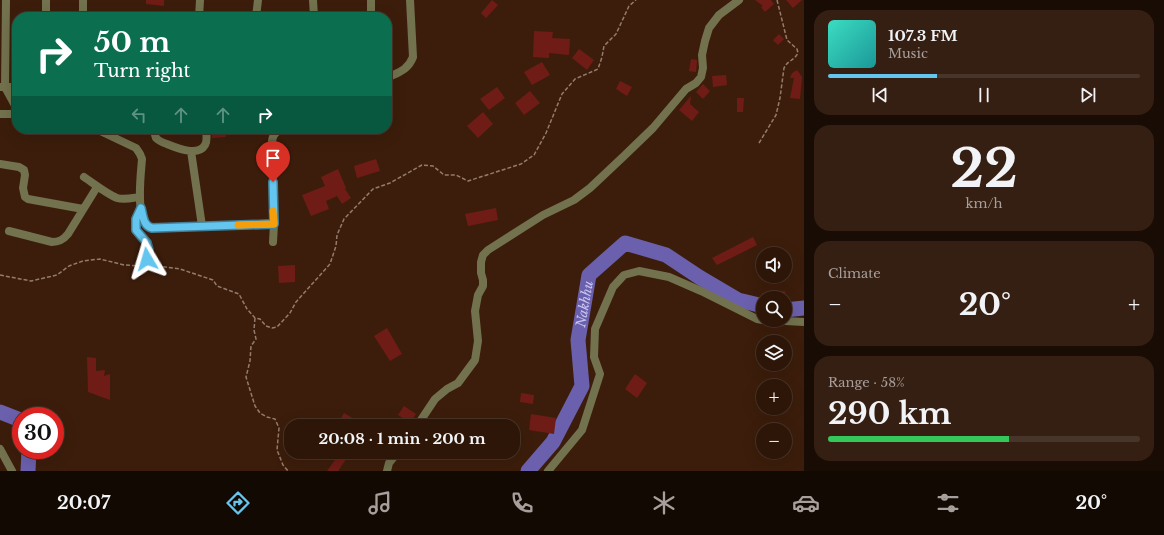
<!DOCTYPE html>
<html lang="en">
<head>
<meta charset="utf-8">
<style>
  body { margin:0; font-family:"Libre Baskerville",serif; background:#351f12; color:#f1f3f6; height:100vh; display:flex; flex-direction:column; font-size:15px; white-space:nowrap }
  * { box-sizing:border-box; margin:0 }
  p { font-size:13px; color:#a79f9c }
  .icon { flex:none; width:22px; height:22px; fill:none; stroke:currentColor; stroke-width:2; stroke-linecap:round; stroke-linejoin:round }
  .map { position:relative; flex:1; overflow:hidden }
  .details { display:flex; flex-direction:column; gap:10px; padding:10px; background:#190c04; width:360px }
  .details>* { flex:none }
  .hud { position:absolute; left:12px; top:12px; width:380px; height:122px; border-radius:16px; box-shadow:0 4px 16px #0002,0 0 0 1px #483529; background:#0b6e4f; color:#fff; overflow:hidden }
  .tools { position:absolute; left:756px; top:247px; display:grid; gap:8px }
  .tools a { display:grid; place-items:center; width:36px; height:36px; border-radius:50%; background:#2d1608; box-shadow:0 4px 16px #0002,0 0 0 1px #483529; font-size:20px }
  .speed { position:absolute; left:12px; top:407px; display:flex; gap:8px; font-size:20px; font-weight:700; text-align:center }
  .speed>* { display:grid; place-content:center; width:52px; height:52px; border-radius:50%; background:#2d1608; box-shadow:0 4px 16px #0002,0 0 0 1px #483529; line-height:1 }
  .speed .limit { border:6px solid #d22; background:#fff; color:#111 }
  .pin { position:absolute; display:grid; place-items:center; width:34px; height:34px; color:#fff; margin:-41px -17px; border-radius:50% 50% 50% 0; rotate:-45deg; box-shadow:0 0 4px #0007 }
  .pin .icon { rotate:45deg }
  .me { position:absolute; width:44px; margin:-22px; rotate:353deg; stroke-linejoin:round; filter:drop-shadow(0 0 3px #0008) }
  .turn { display:flex; align-items:center; gap:14px; height:84px; padding:0 16px; font-size:18px }
  .turn .icon { width:52px; height:52px; stroke-width:2.5 }
  .turn b { display:block; font-size:28px; line-height:34px }
  .lanes { display:flex; align-items:center; height:38px; padding:0 16px; background:#0003; justify-content:center; gap:20px; direction:ltr }
  .lanes .off { opacity:.35 }
  .big { font-size:30px; font-weight:800; line-height:1.1 }
  .details .card { flex:1; display:flex; flex-direction:column; justify-content:center; gap:6px; min-width:0; padding:0 14px; border-radius:16px; background:#351f12 }
  .details .dial { align-items:center; gap:0 }
  .dial b { font-size:52px; line-height:1 }
  .song { display:flex; align-items:center; gap:12px }
  .cover { width:48px; height:48px; border-radius:6px; background:linear-gradient(135deg,hsl(170 70% 55%),hsl(180 70% 35%)) }
  .played { height:4px; border-radius:2px; background:linear-gradient(90deg,#64c5ee 35%,#483529 35%) }
  .keys { display:flex; justify-content:space-around; direction:ltr }
  .heat { display:flex; justify-content:space-between; align-items:center; font-size:22px; direction:ltr }
  .charge { height:6px; border-radius:3px; background:linear-gradient(90deg,#34c759 58%,#483529 0) }
  .trip { position:absolute; left:284px; top:419px; width:236px; height:40px; border-radius:16px; background:#2d1608; box-shadow:0 4px 16px #0002,0 0 0 1px #483529; font-weight:800; line-height:40px; text-align:center }
  .menu { display:flex; height:64px; justify-content:space-around; align-items:center; background:#120903; color:#a79f9c }
  .menu .icon { width:28px; height:28px }
  .menu .active { color:#64c5ee }
  .menu b { font-size:18px; color:#f1f3f6 }
  main { display:flex; flex:1; min-height:0 }
  .map>svg:first-child { display:block }
  .lines { fill:none; stroke-linecap:round; stroke-linejoin:round }
  .river { stroke:#6b60ad; stroke-width:15 }
  .building { fill:#6f1c16 }
  .path { stroke:#947b6d; stroke-width:1.5; stroke-dasharray:4 2; stroke-linecap:butt }
  .street { stroke:#72724e; stroke-width:8 }
  .route-casing { stroke:#41809b; stroke-width:10 }
  .route { stroke:#64c5ee; stroke-width:7 }
  .slow { stroke:#f59e0b; stroke-width:7 }
  .labels { text-anchor:middle; dominant-baseline:central; stroke-width:4; stroke-linejoin:round; paint-order:stroke }
  .water-label { font-size:13px; font-style:italic; fill:#c8c5ef; stroke:#190b05 }
</style>
</head>
<body>
<main>
<div class="map">
<svg width="804" height="471" viewBox="0 0 804 471">
  <rect width="100%" height="100%" fill="#3c1d0b"/>
  <g class="lines">
    <!-- river -->
    <g class="river">
      <path d="M 785,310 L 804,308"/>
      <path d="M 0,412 L 18,419 L 21,426"/>
      <path d="M 28,471 L 29,450"/>
      <path id="s1" d="M 528,471 L 553,442 L 582,386 L 578,340 L 589,275 L 625,243 L 666,255 L 699,277 L 738,300 L 763,306"/>
    </g>
  </g>
  <!-- building -->
  <path class="building" d="M 146,0 L 164,0 L 164,6 L 146,4 Z
    M 492,0 L 498,5 L 486,18 L 481,13 Z
    M 755,0 L 771,0 L 774,4 L 765,12 L 761,7 L 763,6 Z
    M 786,0 L 802,0 L 793,8 Z
    M 534,31 L 553,32 L 552,38 L 570,39 L 569,55 L 549,53 L 549,58 L 533,57 Z
    M 779,34 L 784,39 L 778,45 L 773,40 Z
    M 579,49 L 594,60 L 587,70 L 572,58 Z
    M 691,59 L 697,60 L 696,72 L 689,71 Z
    M 542,62 L 550,75 L 532,85 L 524,72 Z
    M 797,70 L 802,77 L 800,99 L 790,98 L 794,78 L 790,78 L 792,73 Z
    M 726,75 L 727,85 L 713,87 L 712,76 Z
    M 620,81 L 632,87 L 627,96 L 616,89 Z
    M 703,84 L 710,91 L 703,99 L 696,92 Z
    M 497,87 L 505,98 L 489,110 L 480,99 Z
    M 530,91 L 540,103 L 524,115 L 515,103 Z
    M 691,96 L 690,104 L 699,112 L 692,121 L 679,110 Z
    M 737,98 L 744,98 L 743,112 L 737,112 Z
    M 483,112 L 493,124 L 478,138 L 467,126 Z
    M 212,129 L 225,129 L 226,137 L 212,138 Z
    M 376,159 L 380,171 L 357,178 L 354,166 Z
    M 338,169 L 346,188 L 345,189 L 351,198 L 342,204 L 337,196 L 326,201 L 329,209 L 311,216 L 302,195 L 325,186 L 321,177 Z
    M 496,208 L 498,220 L 468,226 L 465,214 Z
    M 753,237 L 757,245 L 717,265 L 712,258 Z
    M 295,265 L 295,282 L 279,283 L 278,266 Z
    M 785,291 L 786,298 L 762,298 L 762,293 Z
    M 387,328 L 402,354 L 390,361 L 374,336 Z
    M 87,357 L 96,358 L 96,371 L 105,370 L 104,376 L 110,374 L 110,400 L 88,392 Z
    M 635,374 L 647,383 L 637,398 L 625,389 Z
    M 521,393 L 534,395 L 533,404 L 520,402 Z
    M 404,406 L 416,414 L 410,423 L 398,415 Z
    M 344,413 L 366,426 L 336,426 Z
    M 531,414 L 556,418 L 554,434 L 529,430 Z
    M 340,453 L 347,458 L 338,471 L 327,471 Z"/>
  <g class="lines">
    <!-- path -->
    <path class="path" d="M 759,143 L 776,115 L 780,98 L 784,68 C 788,60 794,61 798,53 L 797,49 L 787,40 L 777,0
      M 157,266 L 180,269 L 213,280 L 217,286 L 239,294 L 247,309 L 255,318 L 260,319 L 266,326 L 272,328 L 277,327 L 290,313 L 296,302 L 330,264 L 336,246 L 337,235 L 344,219 L 373,189 L 390,183 L 422,165 L 433,166 L 444,175 L 456,175 L 468,181 L 521,164 L 534,155 L 546,133 L 562,94 L 575,79 L 598,69 L 602,57 L 604,46 L 616,34 L 629,6 L 636,0
      M 0,275 L 31,281 L 57,275 L 69,266 L 83,261 L 100,259 L 124,265 L 141,266
      M 255,318 L 254,330 L 256,339 L 251,346 L 250,361 L 246,377 L 255,406 L 260,413 L 267,417 L 275,419 L 279,428 L 277,450 L 283,465 L 288,471"/>
    <!-- street -->
    <path class="street" d="M 6,0 L 5,87 L 17,109
      M 313,0 L 314,17
      M 371,0 L 371,17
      M 46,17 L 46,0
      M 83,17 L 83,0
      M 199,17 L 200,0
      M 256,17 L 258,0
      M 387,78 C 399,72 408,70 413,57 L 410,0
      M 1,87 L 17,87
      M 0,114 L 17,114
      M 96,129 L 136,148 L 140,154 L 142,159 C 141,173 134,225 152,228 L 274,224
      M 154,129 C 154,132 155,135 156,138 C 159,141 164,143 167,144 C 177,148 198,157 205,145 C 208,140 206,134 206,129
      M 191,151 L 202,226
      M 0,164 L 19,167 L 24,170 L 25,175 L 23,188 L 25,197 L 28,199 L 83,209
      M 84,177 C 93,183 107,194 117,198 C 124,200 132,198 139,197
      M 141,208 L 136,219 L 136,230 L 147,243 L 149,250 L 147,259 L 150,266
      M 9,231 L 52,242 C 59,242 63,240 68,234 L 97,187
      M 273,242 L 274,224 L 272,141 C 273,134 276,132 282,129
      M 767,320 L 804,322
      M 417,426 L 435,399 L 447,389 L 458,383 L 475,360 L 478,341 L 475,311 L 478,295 L 483,286 L 483,280 L 481,273 L 481,262 L 483,255 L 488,250 L 543,215 L 574,200 L 590,188 L 624,156 L 653,128 L 686,89 L 696,83 L 701,77 L 703,68 L 702,55 L 705,41 L 709,28 L 719,15 L 739,0
      M 0,449 L 12,471
      M 387,471 L 389,463 L 398,452
      M 548,471 L 582,430 L 600,374 L 594,357 L 595,329 L 613,287 L 624,275 L 639,271 L 669,277 L 701,291 L 757,319 L 763,320"/>
  </g>
  <g class="lines">
    <defs>
      <path id="route" d="M 147,259 L 149,250 L 147,243 L 136,230 L 136,219 L 141,208 C 143,215 143,226 152,228 L 274,224 L 273,182"/>
    </defs>
    <!-- route casing -->
    <use href="#route" class="route-casing"/>
    <!-- route -->
    <use href="#route" class="route"/>
    <!-- slow -->
    <path class="slow" d="M 238,225 L 274,224 L 273,211"/>
  </g>
  <g class="labels">
    <!-- water labels -->
    <g class="water-label">
      <text stroke="none"><textPath href="#s1" startOffset="184">Nakhhu</textPath></text>
    </g>
  </g>
</svg>
<div class="tools">
<a><svg class="icon" aria-label="sound" viewBox="0 0 24 24"><path d="M4 9h4l5-4v14l-5-4H4zM17 9q2 3 0 6"/></svg></a>
<a><svg class="icon" aria-label="search" viewBox="0 0 24 24"><circle cx="10" cy="10" r="6"/><path d="M15 15l6 6"/></svg></a>
<a><svg class="icon" aria-label="layers" viewBox="0 0 24 24"><path d="M12 4l9 5-9 5-9-5zM3 14l9 5 9-5"/></svg></a>
<a>+</a>
<a>−</a>
</div>
<div class="speed"><div class="limit">30</div></div>
<div class="pin" style="left:273px;top:182px;background:#d93025"><svg class="icon" aria-label="arrive" viewBox="0 0 24 24"><path d="M6 21V4h12l-3 4 3 4H6"/></svg></div>
<svg class="me" style="left:147px;top:259px" viewBox="-20 -20 40 40"><path d="M0-17L14 15 0 8-14 15z" fill="#64c5ee" stroke="#fff" stroke-width="4"/></svg>
<div class="trip">20:08 · 1 min · 200 m</div>
<div class="hud">
<div class="turn"><svg class="icon" aria-label="right" viewBox="0 0 24 24"><path d="M7 20v-9h11M14 6l5 5-5 5"/></svg><div><b>50 m</b>Turn right</div></div>
<div class="lanes"><svg class="icon off" aria-label="left" viewBox="0 0 24 24"><path d="M17 20v-9H6M10 6l-5 5 5 5"/></svg><svg class="icon off" aria-label="ahead" viewBox="0 0 24 24"><path d="M12 20V5M6 11l6-6 6 6"/></svg><svg class="icon off" aria-label="ahead" viewBox="0 0 24 24"><path d="M12 20V5M6 11l6-6 6 6"/></svg><svg class="icon" aria-label="right" viewBox="0 0 24 24"><path d="M7 20v-9h11M14 6l5 5-5 5"/></svg></div>
</div>
</div>
<section class="details">
<div class="card">
<div class="song"><i class="cover"></i><div><b>107.3 FM</b><p>Music</p></div></div>
<div class="played"></div>
<div class="keys"><svg class="icon" aria-label="previous" viewBox="0 0 24 24"><path d="M18 5L8 12l10 7zM5 5v14"/></svg><svg class="icon" aria-label="pause" viewBox="0 0 24 24"><path d="M8 5v14M16 5v14"/></svg><svg class="icon" aria-label="next" viewBox="0 0 24 24"><path d="M6 5l10 7-10 7zM19 5v14"/></svg></div>
</div>
<div class="card dial"><b>22</b><p>km/h</p></div>
<div class="card"><p>Climate</p>
<div class="heat"><a>−</a><b class="big">20°</b><a>+</a></div>
</div>
<div class="card"><p>Range · 58%</p><b class="big">290 km</b><div class="charge"></div></div>
</section>
</main>
<nav class="menu">
<b>20:07</b>
<svg class="icon active" aria-label="directions" viewBox="0 0 24 24"><path d="M12 3l9 9-9 9-9-9zM9 14v-3h6M13 9l2 2-2 2"/></svg>
<svg class="icon" aria-label="music" viewBox="0 0 24 24"><path d="M9 18V5l10-2v13"/><circle cx="6" cy="18" r="3"/><circle cx="16" cy="16" r="3"/></svg>
<svg class="icon" aria-label="phone" viewBox="0 0 24 24"><path d="M5 4h4l2 5-3 2q2 4 5 5l2-3 5 2v4C11 20 4 13 5 4z"/></svg>
<svg class="icon" aria-label="climate" viewBox="0 0 24 24"><path d="M12 3v18M4 7l16 10M4 17L20 7"/></svg>
<svg class="icon" aria-label="car" viewBox="0 0 24 24"><path d="M5 17H2v-5l4-1 3-4h7l3 4 3 1v5h-3M9 17h6M6 11h13"/><circle cx="7" cy="17" r="2"/><circle cx="17" cy="17" r="2"/></svg>
<svg class="icon" aria-label="filters" viewBox="0 0 24 24"><path d="M4 7h16M4 17h16"/><circle cx="9" cy="7" r="2"/><circle cx="15" cy="17" r="2"/></svg>
<b>20°</b>
</nav>
</body>
</html>
